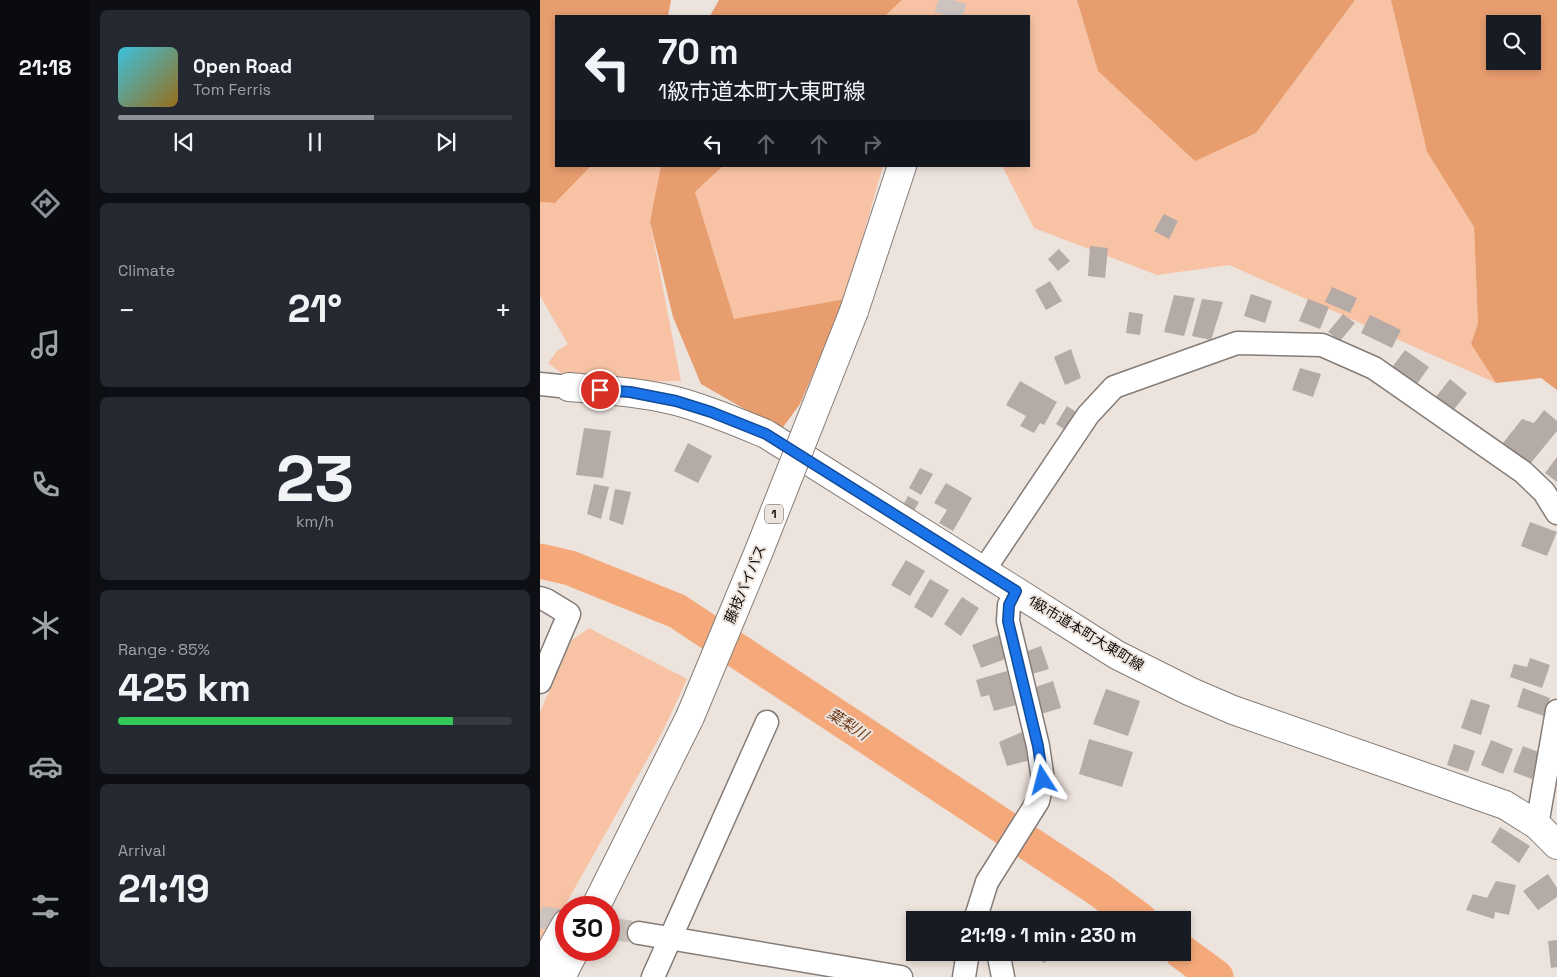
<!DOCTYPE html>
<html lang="en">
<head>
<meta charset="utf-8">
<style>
  body { margin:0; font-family:"Space Grotesk","Noto Sans JP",sans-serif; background:#242831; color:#f1f3f6; height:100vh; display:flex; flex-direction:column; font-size:19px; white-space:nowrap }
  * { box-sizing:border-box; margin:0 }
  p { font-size:16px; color:#9ea1a6 }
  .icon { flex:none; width:28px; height:28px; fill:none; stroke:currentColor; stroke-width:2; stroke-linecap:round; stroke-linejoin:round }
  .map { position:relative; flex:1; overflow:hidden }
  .side { display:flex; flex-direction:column; gap:10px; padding:10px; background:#0d0f14; width:450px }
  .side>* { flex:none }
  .guide { position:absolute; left:15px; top:15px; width:475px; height:152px; border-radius:0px; box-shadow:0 2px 8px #0003; background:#171b24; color:#f1f3f6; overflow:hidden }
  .buttons { position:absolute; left:946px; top:15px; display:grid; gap:10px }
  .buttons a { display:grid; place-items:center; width:55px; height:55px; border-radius:0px; background:#171b24; box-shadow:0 2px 8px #0003; font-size:25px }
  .speed { position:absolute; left:15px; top:896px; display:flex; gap:10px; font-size:25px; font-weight:700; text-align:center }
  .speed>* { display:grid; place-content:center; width:65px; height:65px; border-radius:50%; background:#171b24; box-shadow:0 2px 8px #0003; line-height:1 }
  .speed .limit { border:8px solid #d22; background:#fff; color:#111 }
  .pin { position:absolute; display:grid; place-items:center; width:42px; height:42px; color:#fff; margin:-21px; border:2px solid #fff; border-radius:50%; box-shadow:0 1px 5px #0007 }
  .me { position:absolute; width:55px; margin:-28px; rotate:351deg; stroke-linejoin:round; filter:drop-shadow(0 0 4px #0008) }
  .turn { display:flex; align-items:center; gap:18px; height:105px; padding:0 20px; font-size:22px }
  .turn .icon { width:65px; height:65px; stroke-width:2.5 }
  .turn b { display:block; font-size:35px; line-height:42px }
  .lanes { display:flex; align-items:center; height:48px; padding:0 20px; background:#0003; justify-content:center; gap:25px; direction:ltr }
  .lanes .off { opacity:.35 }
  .big { font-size:38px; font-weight:800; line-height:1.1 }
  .side .tile { flex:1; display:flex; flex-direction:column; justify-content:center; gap:8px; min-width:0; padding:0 18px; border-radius:8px; background:#242831 }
  .side .dial { align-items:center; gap:0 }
  .dial b { font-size:65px; line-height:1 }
  .song { display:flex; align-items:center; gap:15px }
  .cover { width:60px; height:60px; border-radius:8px; background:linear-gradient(135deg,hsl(190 70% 55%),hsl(40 70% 35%)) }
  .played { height:5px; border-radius:2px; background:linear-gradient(90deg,#8c9099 65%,#363941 65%) }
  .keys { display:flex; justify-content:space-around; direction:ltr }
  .heat { display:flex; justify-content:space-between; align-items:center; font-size:28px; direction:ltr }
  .charge { height:8px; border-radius:4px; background:linear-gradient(90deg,#34c759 85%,#363941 0) }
  .trip { position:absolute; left:366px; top:911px; width:285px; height:50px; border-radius:0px; background:#171b24; box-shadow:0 2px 8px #0003; font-weight:800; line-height:50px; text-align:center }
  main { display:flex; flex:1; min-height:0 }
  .dock { display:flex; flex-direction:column; width:90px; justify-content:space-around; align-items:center; background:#090b0e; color:#9ea1a6 }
  .dock .icon { width:35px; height:35px }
  .dock .selected { color:#8c9099 }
  .dock b { font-size:22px; color:#f1f3f6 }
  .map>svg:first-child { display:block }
  .green { fill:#f7c3a4 }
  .forest { fill:#e79d6e; fill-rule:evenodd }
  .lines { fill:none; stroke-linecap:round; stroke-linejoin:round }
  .river { stroke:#f5a97a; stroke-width:35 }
  .building { fill:#b4aba6 }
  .street-tunnel { stroke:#ccc3be; stroke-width:22; stroke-dasharray:22 11; stroke-linecap:butt }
  .highway-tunnel { stroke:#ccc3be; stroke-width:28; stroke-dasharray:28 14; stroke-linecap:butt }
  .street-casing { stroke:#847c77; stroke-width:25 }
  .secondary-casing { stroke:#847c77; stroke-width:30 }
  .highway-casing { stroke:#847c77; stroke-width:30 }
  .street { stroke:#fff; stroke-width:22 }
  .secondary { stroke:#fff; stroke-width:28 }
  .highway { stroke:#fff; stroke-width:28 }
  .highway-bridge-casing { stroke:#847c77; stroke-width:30; stroke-linecap:butt }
  .highway-bridge { stroke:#fff; stroke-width:28 }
  .route-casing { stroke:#114b97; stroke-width:12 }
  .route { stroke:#1a73e8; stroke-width:9 }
  .labels { text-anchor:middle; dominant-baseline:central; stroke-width:4; stroke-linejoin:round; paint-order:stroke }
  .shield { fill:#ede3dd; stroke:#524c4a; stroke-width:1 }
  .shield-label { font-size:12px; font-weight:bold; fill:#100c0b }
  .street-label { font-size:14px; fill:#100c0b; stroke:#ede3dd }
  .water-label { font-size:15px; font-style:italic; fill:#6b3a19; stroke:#ede3dd }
</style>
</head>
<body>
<main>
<nav class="dock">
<b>21:18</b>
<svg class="icon selected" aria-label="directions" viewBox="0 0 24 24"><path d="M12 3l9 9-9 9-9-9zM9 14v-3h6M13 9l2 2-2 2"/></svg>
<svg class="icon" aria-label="music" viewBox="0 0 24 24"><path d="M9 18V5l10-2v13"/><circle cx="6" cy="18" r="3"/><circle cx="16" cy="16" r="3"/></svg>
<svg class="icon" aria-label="phone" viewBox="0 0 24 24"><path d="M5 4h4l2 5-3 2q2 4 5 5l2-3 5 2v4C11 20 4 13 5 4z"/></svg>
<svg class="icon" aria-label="climate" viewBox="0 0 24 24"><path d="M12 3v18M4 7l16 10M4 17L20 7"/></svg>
<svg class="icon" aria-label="car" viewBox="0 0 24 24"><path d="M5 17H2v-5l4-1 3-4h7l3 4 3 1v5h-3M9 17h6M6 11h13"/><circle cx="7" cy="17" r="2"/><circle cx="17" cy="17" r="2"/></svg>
<svg class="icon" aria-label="filters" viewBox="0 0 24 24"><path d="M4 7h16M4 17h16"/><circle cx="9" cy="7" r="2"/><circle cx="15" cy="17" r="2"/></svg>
</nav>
<section class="side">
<div class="tile">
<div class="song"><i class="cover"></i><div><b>Open Road</b><p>Tom Ferris</p></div></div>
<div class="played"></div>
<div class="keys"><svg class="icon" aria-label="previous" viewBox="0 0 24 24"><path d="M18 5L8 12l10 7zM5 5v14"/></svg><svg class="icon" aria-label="pause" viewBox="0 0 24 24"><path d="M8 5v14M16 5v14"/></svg><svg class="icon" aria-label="next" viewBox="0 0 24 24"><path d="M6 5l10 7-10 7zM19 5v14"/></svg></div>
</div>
<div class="tile"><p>Climate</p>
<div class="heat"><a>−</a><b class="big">21°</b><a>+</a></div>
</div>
<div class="tile dial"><b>23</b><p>km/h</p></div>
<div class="tile"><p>Range · 85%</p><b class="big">425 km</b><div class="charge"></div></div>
<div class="tile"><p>Arrival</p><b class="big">21:19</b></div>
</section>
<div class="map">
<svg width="1017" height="977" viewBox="0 0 1017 977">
  <rect width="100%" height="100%" fill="#ede3dd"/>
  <!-- green -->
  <path class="green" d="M 362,0 L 537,0 L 558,71 L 716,133 L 815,0 L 851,0 L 887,152 L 934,227 L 938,323 L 931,344 L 956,383 L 689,265 L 617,275 L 494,228 L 462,166 L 489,166 L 489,16 L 345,16 Z
    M 51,166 L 125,166 L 110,222 L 141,381 L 83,382 L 24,375 L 8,363 L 17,351 L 28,344 L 0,296 L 0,202 L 15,203 Z
    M 183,166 L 343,166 L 305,299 L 194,320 L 155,192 Z
    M 49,628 L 147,679 L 122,733 L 0,950 L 0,712 L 32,640 Z"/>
  <!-- forest -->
  <path class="forest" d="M 0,0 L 131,0 L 128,16 L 16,16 L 16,166 L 51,166 L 15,203 L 0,202 Z
    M 179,0 L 362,0 L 345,16 L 170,16 Z
    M 537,0 L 815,0 L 716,133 L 655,161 L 558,71 Z
    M 851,0 L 1017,0 L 1017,390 L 1001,378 L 956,383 L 931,344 L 938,323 L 934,227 L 887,152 ZM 955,24 L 992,24 L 992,61 L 955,61 Z
    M 121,166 L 183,166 L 155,192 L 194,319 L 305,299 L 260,404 L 241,430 L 161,384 L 133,317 L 110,222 Z"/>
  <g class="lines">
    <!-- river -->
    <path class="river" d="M 0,561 L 30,568 L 137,611 L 558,889 L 600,920
      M 642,952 L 676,977"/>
  </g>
  <!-- building -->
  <path class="building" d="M 624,214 L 638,221 L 629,239 L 614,231 Z
    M 550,246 L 568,248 L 565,278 L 548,276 Z
    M 519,249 L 530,261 L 518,271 L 508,259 Z
    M 510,281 L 522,301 L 506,310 L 495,290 Z
    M 792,287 L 817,298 L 810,313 L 785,302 Z
    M 711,294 L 732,301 L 725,323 L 704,316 Z
    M 634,295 L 655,298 L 644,336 L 624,332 Z
    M 662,299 L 683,302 L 671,340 L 652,336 Z
    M 768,299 L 789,307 L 780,329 L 759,321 Z
    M 589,312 L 603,314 L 600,335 L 586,333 Z
    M 803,314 L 815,323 L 800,341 L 788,332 Z
    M 830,315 L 861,330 L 852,348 L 821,333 Z
    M 531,349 L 541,378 L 525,385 L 514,357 Z
    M 865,350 L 889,367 L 875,387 L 850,370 Z
    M 760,368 L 781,374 L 773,397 L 752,390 Z
    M 910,379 L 927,393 L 912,412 L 895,398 Z
    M 480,381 L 517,402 L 504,425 L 500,423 L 494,433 L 480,426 L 486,416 L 466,405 Z
    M 527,406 L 541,415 L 530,433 L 516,424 Z
    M 1004,410 L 1017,421 L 1017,431 L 990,464 L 963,443 L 982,419 L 994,423 Z
    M 44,428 L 71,431 L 63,478 L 36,475 Z
    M 148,443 L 172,456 L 158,483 L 134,471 Z
    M 1017,457 L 1017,482 L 1005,473 Z
    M 380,468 L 393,474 L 381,495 L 369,488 Z
    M 406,483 L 432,498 L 413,531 L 399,523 L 407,510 L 394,503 Z
    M 54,484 L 69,487 L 61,519 L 47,514 Z
    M 75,489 L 91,492 L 83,525 L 69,520 Z
    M 368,496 L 379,502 L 373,513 L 362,507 Z
    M 990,522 L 1017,532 L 1007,556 L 981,546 Z
    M 366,560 L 385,571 L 370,596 L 351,585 Z
    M 390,579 L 409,590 L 392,618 L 374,607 Z
    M 422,597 L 439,608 L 421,636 L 404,624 Z
    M 459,635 L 468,658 L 441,668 L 432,645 Z
    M 501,646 L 509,669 L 492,674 L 485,652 Z
    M 990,658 L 1010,665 L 1002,688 L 970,677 L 974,664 L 987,667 Z
    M 467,671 L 476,705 L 454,711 L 449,695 L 441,697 L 436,680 Z
    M 513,681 L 521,708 L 501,714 L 493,688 Z
    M 983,688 L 1010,698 L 1004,716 L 977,707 Z
    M 566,689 L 600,701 L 588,736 L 553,724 Z
    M 931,699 L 950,705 L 941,735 L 921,728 Z
    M 482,732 L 491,760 L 467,766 L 459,742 Z
    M 549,739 L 593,752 L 582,787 L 539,774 Z
    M 951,740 L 973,749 L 963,774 L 941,765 Z
    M 914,744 L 935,751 L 928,772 L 907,765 Z
    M 983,746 L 1001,753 L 992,779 L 973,772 Z
    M 960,827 L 990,846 L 979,863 L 951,842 Z
    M 1008,874 L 1017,888 L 1017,897 L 998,910 L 983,891 Z
    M 956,881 L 976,885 L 969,915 L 955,912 L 954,919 L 926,910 L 933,894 L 947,898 Z
    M 1017,940 L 1017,967 L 1011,968 L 1008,941 Z
    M 485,952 L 510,952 L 505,963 Z"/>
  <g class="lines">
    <!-- street-tunnel -->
    <path class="street-tunnel" d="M 0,917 L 26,921
      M 69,928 L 99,933"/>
    <!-- highway-tunnel -->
    <path class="highway-tunnel" d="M 408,16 L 413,0"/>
    <defs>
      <path id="street" d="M 0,384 L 29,387
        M 444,570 L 548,415 L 574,387 L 697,343 L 782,345 L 834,368 L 983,472 L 1004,492 L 1017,513
        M 0,598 L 6,600 L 29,614 L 0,682
        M 997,825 L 1017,711
        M 435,920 L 447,882 L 498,801 L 503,780 L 498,746 L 468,621 L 469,605 L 476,591
        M 99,933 L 361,977
        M 458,952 L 463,977
        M 113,977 L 227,722
        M 424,977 L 428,952"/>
      <path id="secondary" d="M 29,387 C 65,390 101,392 136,401 C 167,409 197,422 226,434 L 577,655 L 649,691 L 693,710 L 965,805 L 997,825 L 1017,845"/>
      <path id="highway" d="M 314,311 L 362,166
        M 55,908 L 150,717
        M 0,970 L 26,924
        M 21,977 L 35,950"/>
    </defs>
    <!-- street casing -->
    <use href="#street" class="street-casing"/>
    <!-- secondary casing -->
    <use href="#secondary" class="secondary-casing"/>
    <!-- highway casing -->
    <use href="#highway" class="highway-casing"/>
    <!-- street -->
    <use href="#street" class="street"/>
    <!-- secondary -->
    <use href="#secondary" class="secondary"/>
    <!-- highway -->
    <use href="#highway" class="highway"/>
    <defs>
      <path id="highway-bridge" d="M 150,717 L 219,551 L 314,311"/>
    </defs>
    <!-- highway-bridge casing -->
    <use href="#highway-bridge" class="highway-bridge-casing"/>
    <!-- highway-bridge -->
    <use href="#highway-bridge" class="highway-bridge"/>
  </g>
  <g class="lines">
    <defs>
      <path id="route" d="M 60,390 L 90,392 L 136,401 L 171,412 L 226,434 L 476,591 L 469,605 L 468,621 L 498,746 L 503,780"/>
    </defs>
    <!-- route casing -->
    <use href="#route" class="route-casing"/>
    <!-- route -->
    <use href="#route" class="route"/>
  </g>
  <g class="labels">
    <!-- shield labels -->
    <rect class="shield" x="225" y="504.5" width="18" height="19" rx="4"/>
    <g class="shield-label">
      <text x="234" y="514">1</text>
    </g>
    <!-- street labels -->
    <g class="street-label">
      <text transform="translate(205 584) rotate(-67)">藤枝バイパス</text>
      <text transform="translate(546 633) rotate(31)">1級市道本町大東町線</text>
    </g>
    <!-- water labels -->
    <g class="water-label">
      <text transform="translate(308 724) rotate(33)">葉梨川</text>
    </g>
  </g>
</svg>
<div class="buttons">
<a><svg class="icon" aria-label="search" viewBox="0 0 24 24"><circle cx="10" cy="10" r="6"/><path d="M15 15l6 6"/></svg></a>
</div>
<div class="speed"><div class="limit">30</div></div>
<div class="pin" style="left:60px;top:390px;background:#d93025"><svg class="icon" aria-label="arrive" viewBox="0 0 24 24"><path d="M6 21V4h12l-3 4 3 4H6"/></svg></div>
<svg class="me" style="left:503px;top:780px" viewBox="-20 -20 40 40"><path d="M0-17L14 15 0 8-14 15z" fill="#1a73e8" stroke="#fff" stroke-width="4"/></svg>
<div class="trip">21:19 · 1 min · 230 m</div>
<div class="guide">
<div class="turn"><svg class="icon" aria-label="left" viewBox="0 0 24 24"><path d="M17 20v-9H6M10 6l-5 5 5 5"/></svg><div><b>70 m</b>1級市道本町大東町線</div></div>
<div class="lanes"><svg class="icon" aria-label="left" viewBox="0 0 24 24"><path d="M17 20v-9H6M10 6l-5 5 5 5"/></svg><svg class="icon off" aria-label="ahead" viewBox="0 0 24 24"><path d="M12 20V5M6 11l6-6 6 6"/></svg><svg class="icon off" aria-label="ahead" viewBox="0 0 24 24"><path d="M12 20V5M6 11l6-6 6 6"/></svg><svg class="icon off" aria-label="right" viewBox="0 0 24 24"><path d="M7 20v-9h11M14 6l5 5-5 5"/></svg></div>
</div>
</div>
</main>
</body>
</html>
